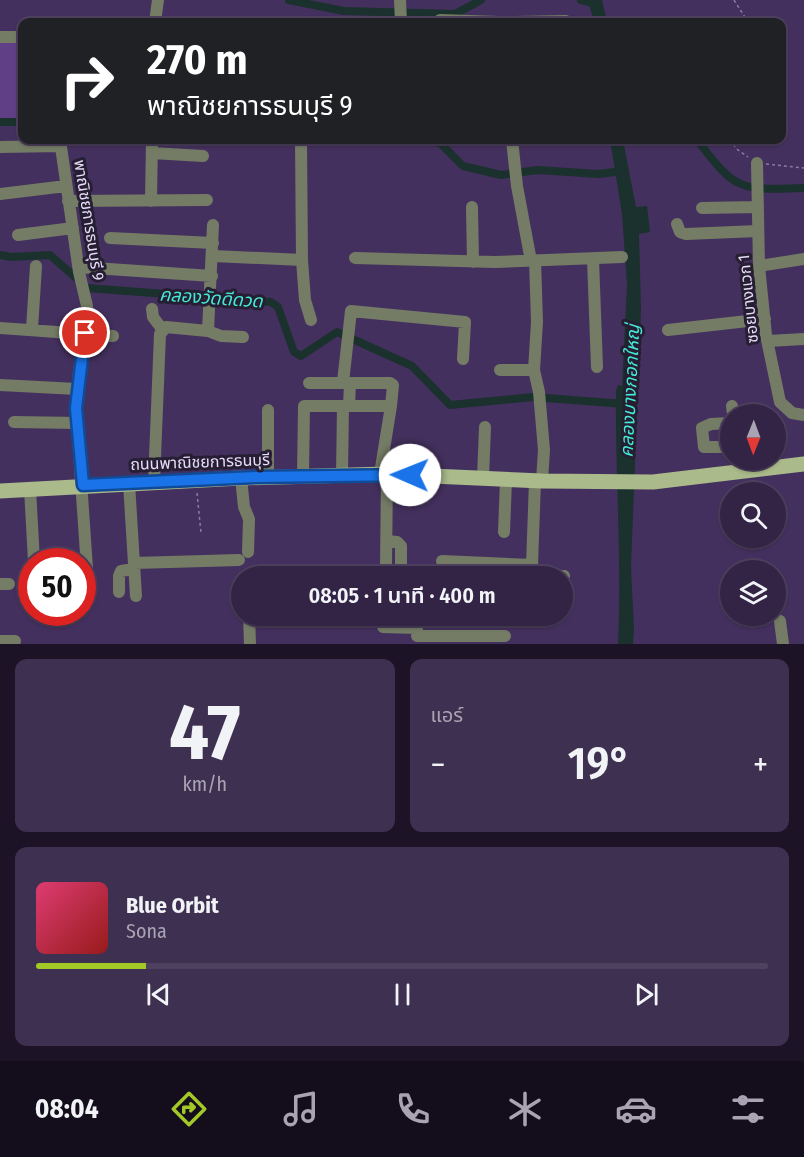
<!DOCTYPE html>
<html lang="th">
<head>
<meta charset="utf-8">
<style>
  body { margin:0; font-family:"Fira Sans Condensed","Noto Sans Thai",sans-serif; background:#3e3051; color:#f1f3f6; height:100vh; display:flex; flex-direction:column; font-size:22px; white-space:nowrap }
  * { box-sizing:border-box; margin:0 }
  p { font-size:20px; color:#a9a4b3 }
  .icon { flex:none; width:33px; height:33px; fill:none; stroke:currentColor; stroke-width:2; stroke-linecap:round; stroke-linejoin:round }
  .map { position:relative; height:644px; overflow:hidden }
  .panel { display:flex; flex-direction:column; gap:15px; padding:15px; background:#1c1426; flex:1 }
  .panel>* { flex:none }
  .top-card { position:absolute; left:18px; top:18px; width:768px; height:126px; border-radius:12px; box-shadow:0 2px 4px #0004,0 0 0 2px #4e415f; background:#202124; color:#fff; overflow:hidden }
  .needle { width:39px; rotate:181deg }
  .fabs { position:absolute; left:720px; top:404px; display:grid; gap:12px }
  .fabs a { display:grid; place-items:center; width:66px; height:66px; border-radius:50%; background:#332446; box-shadow:0 2px 4px #0004,0 0 0 2px #4e415f; font-size:30px }
  .speed { position:absolute; left:18px; top:548px; display:flex; gap:12px; font-size:30px; font-weight:700; text-align:center }
  .speed>* { display:grid; place-content:center; width:78px; height:78px; border-radius:50%; background:#332446; box-shadow:0 2px 4px #0004,0 0 0 2px #4e415f; line-height:1 }
  .speed .limit { border:9px solid #d22; background:#fff; color:#111 }
  .pin { position:absolute; display:grid; place-items:center; width:51px; height:51px; color:#fff; margin:-26px; border:3px solid #fff; border-radius:50%; box-shadow:0 2px 6px #0007 }
  .me { position:absolute; width:66px; margin:-33px; rotate:271deg; stroke-linejoin:round; filter:drop-shadow(0 0 4px #0008) }
  .turn { display:flex; align-items:center; gap:21px; height:126px; padding:0 30px; font-size:27px }
  .turn .icon { width:78px; height:78px; stroke-width:2.5 }
  .turn b { display:block; font-size:42px; line-height:51px }
  .big { font-size:45px; font-weight:600; line-height:1.1 }
  .panel .tile { flex:1; display:flex; flex-direction:column; justify-content:center; gap:9px; min-width:0; padding:0 21px; border-radius:12px; background:#3e3051 }
  .panel .dial { align-items:center; gap:0 }
  .dial b { font-size:78px; line-height:1 }
  .song { display:flex; align-items:center; gap:18px }
  .cover { width:72px; height:72px; border-radius:9px; background:linear-gradient(135deg,hsl(340 70% 55%),hsl(0 70% 35%)) }
  .played { height:6px; border-radius:3px; background:linear-gradient(90deg,#a3c927 15%,#4e415f 15%) }
  .keys { display:flex; justify-content:space-around; direction:ltr }
  .heat { display:flex; justify-content:space-between; align-items:center; font-size:33px; direction:ltr }
  .panel .tiles { flex:1; display:grid; gap:15px; grid-template-columns:1fr 1fr }
  .tile:last-child { grid-column:span 2 }
  .trip { position:absolute; left:231px; top:566px; width:342px; height:60px; border-radius:30px; background:#332446; box-shadow:0 2px 4px #0004,0 0 0 2px #4e415f; font-weight:600; line-height:60px; text-align:center }
  .tab-bar { display:flex; height:96px; justify-content:space-around; align-items:center; background:#140e1c; color:#a9a4b3 }
  .tab-bar .icon { width:42px; height:42px }
  .tab-bar .selected { color:#a3c927 }
  .tab-bar b { font-size:27px; color:#f1f3f6 }
  .map>svg:first-child { display:block }
  .green { fill:#603f86 }
  .water { fill:#1b312d }
  .lines { fill:none; stroke-linecap:round; stroke-linejoin:round }
  .canal { stroke:#1b312d; stroke-width:8 }
  .path { stroke:#8c7ba2; stroke-width:1.5; stroke-dasharray:3 3; stroke-linecap:butt }
  .minor { stroke:#747c65; stroke-width:12 }
  .major { stroke:#aaba8b; stroke-width:15 }
  .route-casing { stroke:#114b97; stroke-width:15 }
  .route { stroke:#1a73e8; stroke-width:10 }
  .labels { text-anchor:middle; dominant-baseline:central; stroke-width:6; stroke-linejoin:round; paint-order:stroke }
  .street-label { font-size:16px; fill:#e7dcf8; stroke:#261e32 }
  .water-label { font-size:18px; font-style:italic; fill:#43ebd6; stroke:#261e32 }
</style>
</head>
<body>
<div class="map">
<svg width="804" height="644" viewBox="0 0 804 644">
  <rect width="100%" height="100%" fill="#44305e"/>
  <!-- green -->
  <path class="green" d="M 0,38 L 22,38 L 22,120 L 0,120 Z"/>
  <!-- water -->
  <path class="water" d="M 588,0 L 602,0 L 607,22 L 594,22 Z
    M 610,140 L 623,140 L 636,207 L 647,206 L 650,232 L 639,234 L 641,309 L 631,567 L 634,629 L 633,644 L 618,644 C 622,560 615,475 616,391 L 618,385 L 622,386 L 627,285 L 622,214 Z"/>
  <g class="lines">
    <!-- canal -->
    <path class="canal" d="M 289,0 L 344,11 L 455,14 L 481,0
      M 581,0 L 598,4
      M 0,122 L 22,122
      M 427,140 L 440,143 L 463,166 L 501,175 L 537,170 L 599,174 L 622,171
      M 697,140 C 707,152 724,177 739,183 C 757,192 784,188 804,188
      M 0,255 L 11,257 L 50,255 L 75,277
      M 87,288 L 271,302 L 278,307 L 294,352 L 301,356 L 337,332 L 412,366 L 450,405 L 533,397 L 625,404"/>
    <!-- path -->
    <path class="path" d="M 734,0 L 748,22
      M 729,140 L 738,150 L 748,157
      M 766,164 L 804,168
      M 197,493 L 201,533"/>
    <!-- minor -->
    <path class="minor" d="M 400,0 L 401,22
      M 440,20 L 499,22
      M 155,22 L 158,0
      M 515,22 L 566,21
      M 0,37 L 22,37
      M 60,140 L 79,272 L 87,306 L 87,319 L 79,372 L 76,408 L 88,583
      M 301,140 L 302,260 L 305,300 L 311,320
      M 512,140 L 517,186 L 531,261
      M 0,147 L 61,146
      M 152,153 L 203,156
      M 757,163 L 759,266 L 766,335 L 780,402 L 792,413 L 804,415
      M 0,194 L 66,186
      M 68,201 L 207,200
      M 151,201 L 152,140
      M 472,207 L 473,262
      M 702,208 L 757,207
      M 677,224 L 680,232 L 686,234 L 758,231
      M 18,235 L 73,228
      M 110,238 L 213,243
      M 213,256 L 302,260
      M 355,258 L 495,262 L 622,257
      M 593,259 L 597,367
      M 535,260 L 537,322 L 534,370 L 539,392 L 544,450 L 542,481
      M 759,266 L 804,259
      M 79,267 L 212,276
      M 152,309 L 153,317 L 162,329
      M 0,328 L 113,336
      M 32,329 L 36,266
      M 668,330 L 765,319
      M 208,331 L 213,225
      M 768,341 L 804,339
      M 500,370 L 534,370
      M 343,382 L 351,311 L 465,322 L 463,359
      M 309,383 L 390,383 L 393,385 L 391,406 L 380,474
      M 0,385 L 77,389
      M 349,406 L 350,383
      M 732,406 L 733,414
      M 14,422 L 78,423
      M 730,423 L 711,424 L 702,428 L 704,447 L 730,447
      M 738,459 L 739,471
      M 387,474 L 386,567 L 388,573 L 391,576
      M 342,475 L 343,406
      M 303,476 L 304,406 L 391,406
      M 268,477 L 268,410
      M 241,478 L 244,507 L 249,519 L 248,552
      M 483,478 L 485,427
      M 154,482 L 160,334 L 166,327 L 208,331 L 221,336 L 243,337
      M 129,483 L 136,596
      M 30,489 L 34,561
      M 504,532 L 506,480
      M 387,541 L 397,542 L 401,546 L 401,567
      M 442,561 L 532,565 L 535,481
      M 134,563 L 239,560
      M 532,565 C 539,576 551,575 564,576
      M 0,584 L 9,584
      M 119,592 L 119,576 L 121,571 L 134,569
      M 249,615 L 250,644
      M 780,621 L 783,644
      M 383,627 L 417,628
      M 417,636 L 505,636
      M 0,641 L 15,641"/>
    <!-- major -->
    <path class="major" d="M 0,491 L 241,478 L 387,474 L 542,481 L 653,482 L 804,464"/>
  </g>
  <g class="lines">
    <defs>
      <path id="route" d="M 85,333 L 76,408 L 83,485 L 256,477 L 410,475"/>
    </defs>
    <!-- route casing -->
    <use href="#route" class="route-casing"/>
    <!-- route -->
    <use href="#route" class="route"/>
  </g>
  <g class="labels">
    <!-- street labels -->
    <g class="street-label">
      <text transform="translate(89 220) rotate(81)">พาณิชยการธนบุรี 9</text>
      <text transform="translate(748 299) rotate(-96)">ซอยบางแวก 1</text>
      <text transform="translate(200 462) rotate(-2)">ถนนพาณิชยการธนบุรี</text>
    </g>
    <!-- water labels -->
    <g class="water-label">
      <text transform="translate(211 298) rotate(4)">คลองวัดดีดวด</text>
      <text transform="translate(630 391) rotate(-87)">คลองบางกอกใหญ่</text>
    </g>
  </g>
</svg>
<div class="fabs">
<a><svg class="needle" viewBox="-14 -14 28 28"><path d="M0-13l5 13h-10z" fill="#e53935"/><path d="M0 13l5-13h-10z" fill="#a9a4b3"/></svg></a>
<a><svg class="icon" aria-label="search" viewBox="0 0 24 24"><circle cx="10" cy="10" r="6"/><path d="M15 15l6 6"/></svg></a>
<a><svg class="icon" aria-label="layers" viewBox="0 0 24 24"><path d="M12 4l9 5-9 5-9-5zM3 14l9 5 9-5"/></svg></a>
</div>
<div class="speed"><div class="limit">50</div></div>
<div class="pin" style="left:85px;top:333px;background:#d93025"><svg class="icon" aria-label="arrive" viewBox="0 0 24 24"><path d="M6 21V4h12l-3 4 3 4H6"/></svg></div>
<svg class="me" style="left:410px;top:475px" viewBox="-20 -20 40 40"><circle r="19" fill="#fff"/><path d="M0-13L10 11 0 6-10 11z" fill="#1a73e8"/></svg>
<div class="trip">08:05 · 1 นาที · 400 m</div>
<div class="top-card">
<div class="turn"><svg class="icon" aria-label="right" viewBox="0 0 24 24"><path d="M7 20v-9h11M14 6l5 5-5 5"/></svg><div><b>270 m</b>พาณิชยการธนบุรี 9</div></div>
</div>
</div>
<section class="panel">
<div class="tiles">
<div class="tile dial"><b>47</b><p>km/h</p></div>
<div class="tile"><p>แอร์</p>
<div class="heat"><a>−</a><b class="big">19°</b><a>+</a></div>
</div>
<div class="tile">
<div class="song"><i class="cover"></i><div><b>Blue Orbit</b><p>Sona</p></div></div>
<div class="played"></div>
<div class="keys"><svg class="icon" aria-label="previous" viewBox="0 0 24 24"><path d="M18 5L8 12l10 7zM5 5v14"/></svg><svg class="icon" aria-label="pause" viewBox="0 0 24 24"><path d="M8 5v14M16 5v14"/></svg><svg class="icon" aria-label="next" viewBox="0 0 24 24"><path d="M6 5l10 7-10 7zM19 5v14"/></svg></div>
</div>
</div>
</section>
<nav class="tab-bar">
<b>08:04</b>
<svg class="icon selected" aria-label="directions" viewBox="0 0 24 24"><path d="M12 3l9 9-9 9-9-9zM9 14v-3h6M13 9l2 2-2 2"/></svg>
<svg class="icon" aria-label="music" viewBox="0 0 24 24"><path d="M9 18V5l10-2v13"/><circle cx="6" cy="18" r="3"/><circle cx="16" cy="16" r="3"/></svg>
<svg class="icon" aria-label="phone" viewBox="0 0 24 24"><path d="M5 4h4l2 5-3 2q2 4 5 5l2-3 5 2v4C11 20 4 13 5 4z"/></svg>
<svg class="icon" aria-label="climate" viewBox="0 0 24 24"><path d="M12 3v18M4 7l16 10M4 17L20 7"/></svg>
<svg class="icon" aria-label="car" viewBox="0 0 24 24"><path d="M5 17H2v-5l4-1 3-4h7l3 4 3 1v5h-3M9 17h6M6 11h13"/><circle cx="7" cy="17" r="2"/><circle cx="17" cy="17" r="2"/></svg>
<svg class="icon" aria-label="filters" viewBox="0 0 24 24"><path d="M4 7h16M4 17h16"/><circle cx="9" cy="7" r="2"/><circle cx="15" cy="17" r="2"/></svg>
</nav>
</body>
</html>
